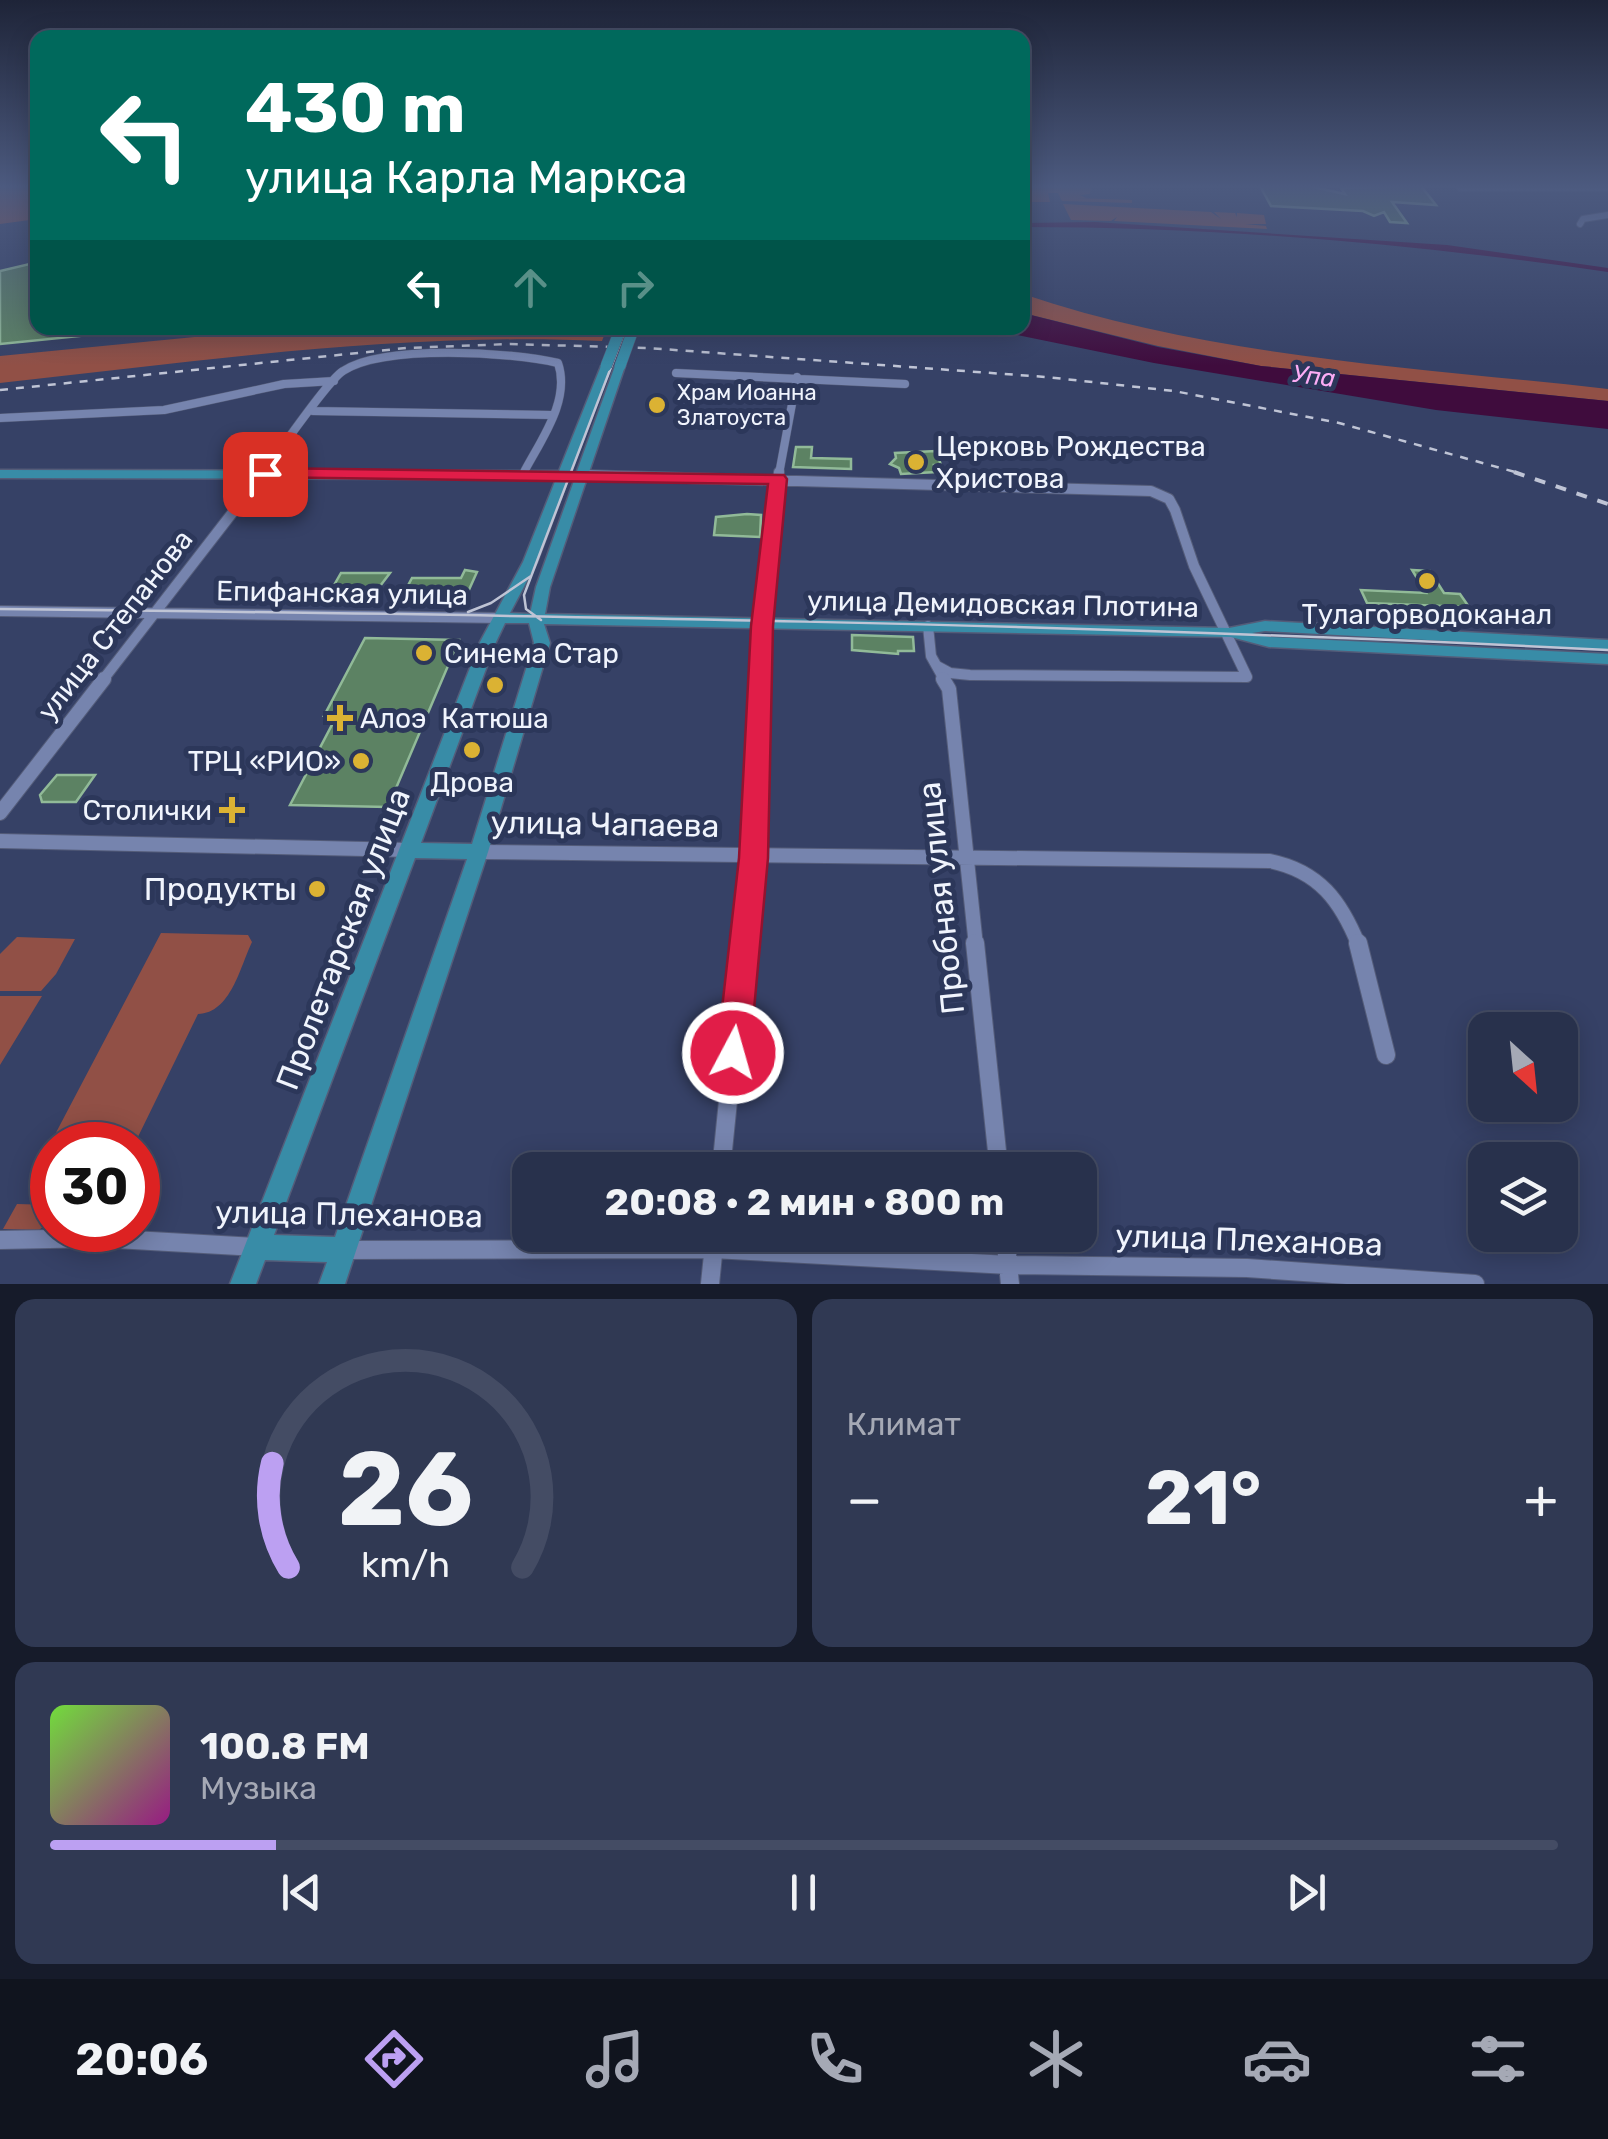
<!DOCTYPE html>
<html lang="ru">
<head>
<meta charset="utf-8">
<style>
  body { margin:0; font-family:Rubik,sans-serif; background:#303953; color:#f1f3f6; height:100vh; display:flex; flex-direction:column; font-size:38px; white-space:nowrap }
  * { box-sizing:border-box; margin:0 }
  p { font-size:32px; color:#a5a9b5 }
  .icon { flex:none; width:55px; height:55px; fill:none; stroke:currentColor; stroke-width:2; stroke-linecap:round; stroke-linejoin:round }
  .map { position:relative; height:1284px; overflow:hidden }
  .side { display:flex; flex-direction:column; gap:15px; padding:15px; background:#161b2a; flex:1 }
  .side>* { flex:none }
  .hud { position:absolute; left:30px; top:30px; width:1000px; height:305px; border-radius:20px; box-shadow:0 5px 25px #0003,0 0 0 2px #444c64; background:#00695c; color:#fff; overflow:hidden }
  .needle { width:65px; rotate:153deg }
  .fabs { position:absolute; left:1468px; top:1012px; display:grid; gap:20px }
  .fabs a { display:grid; place-items:center; width:110px; height:110px; border-radius:20px; background:#28314c; box-shadow:0 5px 25px #0003,0 0 0 2px #444c64; font-size:50px }
  .speed { position:absolute; left:30px; top:1122px; display:flex; gap:20px; font-size:50px; font-weight:700; text-align:center }
  .speed>* { display:grid; place-content:center; width:130px; height:130px; border-radius:50%; background:#28314c; box-shadow:0 5px 25px #0003,0 0 0 2px #444c64; line-height:1 }
  .speed .limit { border:15px solid #d22; background:#fff; color:#111 }
  .pin { position:absolute; display:grid; place-items:center; width:85px; height:85px; color:#fff; margin:-42px; border-radius:20px; box-shadow:0 5px 15px #0006 }
  .me { position:absolute; width:110px; margin:-55px; rotate:6deg; stroke-linejoin:round; filter:drop-shadow(0 0 8px #0008) }
  .turn { display:flex; align-items:center; gap:35px; height:210px; padding:0 50px; font-size:45px }
  .turn .icon { width:130px; height:130px; stroke-width:2.5 }
  .turn b { display:block; font-size:70px; line-height:85px }
  .lanes { display:flex; align-items:center; height:95px; padding:0 50px; background:#0003; justify-content:center; gap:50px; direction:ltr }
  .lanes .off { opacity:.35 }
  .big { font-size:75px; font-weight:700; line-height:1.1 }
  .side .card { flex:1; display:flex; flex-direction:column; justify-content:center; gap:15px; min-width:0; padding:0 35px; border-radius:20px; background:#303953 }
  .side .dial { align-items:center; gap:0 }
  .dial svg { height:260px; overflow:visible; fill:none; stroke:#444c64; stroke-width:7; stroke-linecap:round; text-anchor:middle }
  .dial text { fill:#f1f3f6; stroke:none }
  .song { display:flex; align-items:center; gap:30px }
  .cover { width:120px; height:120px; border-radius:15px; background:linear-gradient(135deg,hsl(100 70% 55%),hsl(310 70% 35%)) }
  .played { height:10px; border-radius:5px; background:linear-gradient(90deg,#bca0f2 15%,#444c64 15%) }
  .keys { display:flex; justify-content:space-around; direction:ltr }
  .heat { display:flex; justify-content:space-between; align-items:center; font-size:55px; direction:ltr }
  .side .tiles { flex:1; display:grid; gap:15px; grid-template-columns:1fr 1fr }
  .card:last-child { grid-column:span 2 }
  .trip { position:absolute; left:512px; top:1152px; width:585px; height:100px; border-radius:20px; background:#28314c; box-shadow:0 5px 25px #0003,0 0 0 2px #444c64; font-weight:700; line-height:100px; text-align:center }
  .tab-bar { display:flex; height:160px; justify-content:space-around; align-items:center; background:#10141e; color:#a5a9b5 }
  .tab-bar .icon { width:70px; height:70px }
  .tab-bar .active { color:#bca0f2 }
  .tab-bar b { font-size:45px; color:#f1f3f6 }
  .map>svg:first-child { display:block }
  .green { fill:#915046 }
  .water { fill:#3f0c3d }
  .building { fill:#5c8263; stroke:#91ba98; stroke-width:2.5 }
  .lines { fill:none; stroke-linecap:round; stroke-linejoin:round }
  .minor-far4-casing { stroke:#545c79; stroke-width:8 }
  .minor-far3-casing { stroke:#545c79; stroke-width:9 }
  .minor-far2-casing { stroke:#545c79; stroke-width:12 }
  .minor-far1-casing { stroke:#545c79; stroke-width:16 }
  .minor-casing { stroke:#545c79; stroke-width:20 }
  .major-casing { stroke:#545c79; stroke-width:3 }
  .minor-far4 { stroke:#7684ae; stroke-width:6 }
  .minor-far3 { stroke:#7684ae; stroke-width:8 }
  .minor-far2 { stroke:#7684ae; stroke-width:10 }
  .minor-far1 { stroke:#7684ae; stroke-width:14 }
  .minor { stroke:#7684ae; stroke-width:18 }
  .major { fill:#388ca7; fill-rule:evenodd }
  .tram { stroke:#bfc4d5; stroke-width:2.5 }
  .rail-far1 { stroke:#bfc4d5; stroke-width:2.5; stroke-dasharray:8 8; stroke-linecap:butt }
  .rail { stroke:#bfc4d5; stroke-width:4; stroke-dasharray:11 11; stroke-linecap:butt }
  .major-bridge-casing { stroke:#545c79; stroke-width:12; stroke-linecap:butt }
  .major-bridge { stroke:#388ca7; stroke-width:11 }
  .route { fill:#e11d48; stroke:#92132f; stroke-width:2.5 }
  .poi-dot { fill:#dbb233; stroke:#2c375a; stroke-width:4 }
  .labels { text-anchor:middle; dominant-baseline:central; stroke-width:10; stroke-linejoin:round; paint-order:stroke }
  .far-poi-label { font-size:22px; fill:#f0f4fd; stroke:#2c375a; text-anchor:start }
  .far-water-label { font-size:25px; font-style:italic; fill:#fcacf5; stroke:#2c375a }
  .poi-label { font-size:28px; fill:#f0f4fd; stroke:#2c375a; text-anchor:start }
  .street-label { font-size:28px; fill:#f0f4fd; stroke:#2c375a }
  .near-street-label { font-size:32px; fill:#f0f4fd; stroke:#2c375a }
  .near-poi-label { font-size:32px; fill:#f0f4fd; stroke:#2c375a; text-anchor:end }
</style>
</head>
<body>
<div class="map">
<svg width="1608" height="1284" viewBox="0 0 1608 1284">
  <rect width="100%" height="100%" fill="#364166"/>
  <!-- green -->
  <path class="green" d="M 0,186 L 37,186 L 37,219 L 0,224 Z
    M 1023,186 L 1091,186 L 1090,194 L 1080,195 L 1086,198 L 1075,198 L 1132,200 L 1132,203 L 1062,201 L 1058,193 L 1048,193 L 1050,202 L 1023,202 Z
    M 1063,204 L 1211,212 L 1221,219 L 1214,212 L 1235,213 L 1237,217 L 1237,213 L 1264,215 L 1266,224 L 1245,224 L 1266,226 L 1267,229 L 1114,221 L 1117,217 L 1111,221 L 1071,220 Z
    M 1023,294 C 1209,357 1413,367 1608,389 L 1608,401 L 1261,366 L 1158,346 L 1023,313 Z
    M 287,328 L 607,328 L 602,341 C 400,332 200,361 0,383 L 0,356 Z
    M 161,933 L 248,935 L 252,942 C 240,967 231,1013 198,1014 L 134,1145 L 52,1145 L 52,1163 L 40,1163 Z
    M 17,937 L 75,939 L 56,974 L 41,991 L 0,991 L 0,954 Z
    M 0,996 L 42,996 L 0,1065 Z
    M 17,1204 L 52,1205 L 52,1220 L 39,1230 L 3,1229 Z"/>
  <!-- water -->
  <path class="water" d="M 1095,222 L 1447,245 L 1608,268 L 1608,272 C 1414,244 1218,227 1023,227 L 1023,223 Z
    M 1023,313 L 1158,347 L 1261,366 L 1608,401 L 1608,429 L 1436,410 L 1154,363 L 983,328 L 1022,328 Z"/>
  <!-- building -->
  <path class="building" d="M 1260,186 L 1309,186 L 1345,194 L 1341,188 L 1421,186 L 1436,205 L 1392,202 L 1407,223 L 1390,222 L 1384,212 L 1374,216 L 1363,211 L 1271,206 Z
    M 38,262 L 38,328 L 99,328 L 100,334 L 0,344 L 0,271 Z
    M 796,447 L 812,447 L 811,458 L 851,459 L 851,469 L 793,467 Z
    M 936,451 L 941,465 L 934,465 L 936,472 L 901,474 L 899,468 L 890,464 L 896,458 L 895,453 Z
    M 747,514 L 761,515 L 760,537 L 714,535 L 716,517 Z
    M 465,570 L 477,572 L 468,592 L 404,593 L 412,578 L 461,578 Z
    M 1412,570 L 1430,571 L 1444,593 L 1460,594 L 1469,607 L 1367,603 L 1361,590 L 1426,593 Z
    M 341,573 L 390,573 L 377,590 L 347,594 L 336,593 L 333,587 Z
    M 852,635 L 913,637 L 914,651 L 898,651 L 898,654 L 852,650 Z
    M 365,638 L 459,640 L 388,807 L 290,805 L 336,717 L 324,716 Z
    M 57,775 L 95,775 L 76,802 L 42,802 L 40,795 Z"/>
  <g class="lines">
    <defs>
      <path id="minor-far4" d="M 1460,188 L 1608,188
        M 1580,224 L 1583,219 L 1608,215"/>
      <path id="minor-far3" d="M 634,328 L 680,328
        M 676,373 L 905,384
        M 313,411 L 551,415
        M 0,418 L 164,410 L 284,384 L 334,381
        M 262,474 C 278,454 327,381 343,371 C 384,344 512,352 558,363 C 571,401 540,441 523,474
        M 779,474 L 797,377"/>
      <path id="minor-far2" d="M 581,475 L 1151,491 L 1169,499 L 1175,510 L 1194,566 L 1247,677 L 970,675 L 950,673 L 937,666
        M 0,611 L 503,618
        M 928,626 L 931,656 L 945,681
        M 102,681 L 264,472
        M 760,681 L 779,472"/>
      <path id="minor-far1" d="M 943,679 L 949,689 L 976,946
        M 0,813 L 104,679
        M 0,841 L 409,850
        M 479,852 L 1270,861 C 1319,871 1341,901 1359,946
        M 744,946 L 753,857 L 760,679"/>
      <path id="minor" d="M 975,943 L 999,1170
        M 1358,943 L 1386,1055
        M 721,1170 L 744,943
        M 1005,1235 L 1010,1284
        M 0,1240 L 98,1238 L 257,1247
        M 343,1250 L 713,1249 L 1009,1265 L 1247,1268 L 1475,1284
        M 710,1284 L 715,1235"/>
      <path id="major" d="M 606,363 L 611,366 L 571,471 L 576,474 L 615,366 L 620,363 L 625,366 L 550,587 L 545,614 L 1229,628 L 1265,621 L 1608,640 L 1608,650 L 1265,631 L 1252,633 L 1269,637 L 1608,654 L 1608,664 L 1269,647 L 1231,637 L 544,624 L 550,643 L 488,852 L 345,1284 L 319,1284 L 327,1262 L 265,1260 L 256,1284 L 230,1284 L 480,642 L 523,562 L 556,479 L 0,478 L 0,470 L 559,471 L 601,366 ZM 575,478 L 536,587 L 530,614 L 510,613 L 537,562 L 568,479 ZM 505,623 L 529,623 L 534,643 L 472,844 L 421,843 L 496,642 ZM 415,858 L 467,859 L 335,1237 L 274,1235 Z"/>
    </defs>
    <!-- minor-far4 casing -->
    <use href="#minor-far4" class="minor-far4-casing"/>
    <!-- minor-far3 casing -->
    <use href="#minor-far3" class="minor-far3-casing"/>
    <!-- minor-far2 casing -->
    <use href="#minor-far2" class="minor-far2-casing"/>
    <!-- minor-far1 casing -->
    <use href="#minor-far1" class="minor-far1-casing"/>
    <!-- minor casing -->
    <use href="#minor" class="minor-casing"/>
    <!-- major casing -->
    <use href="#major" class="major-casing"/>
    <!-- minor-far4 -->
    <use href="#minor-far4" class="minor-far4"/>
    <!-- minor-far3 -->
    <use href="#minor-far3" class="minor-far3"/>
    <!-- minor-far2 -->
    <use href="#minor-far2" class="minor-far2"/>
    <!-- minor-far1 -->
    <use href="#minor-far1" class="minor-far1"/>
    <!-- minor -->
    <use href="#minor" class="minor"/>
    <!-- major -->
    <use href="#major" class="major"/>
    <!-- tram -->
    <path class="tram" d="M 0,609 C 536,615 1073,623 1608,650
      M 468,612 L 491,603 L 531,576
      M 541,620 L 526,609 L 524,595 L 626,328"/>
    <!-- rail-far1 -->
    <path class="rail-far1" d="M 0,390 L 406,348 L 510,344 L 648,348 L 1046,377 L 1174,391 L 1339,423 L 1522,474"/>
    <!-- rail -->
    <path class="rail" d="M 1514,472 L 1608,504"/>
    <defs>
      <path id="major-bridge" d="M 606,366 L 620,330
        M 620,366 L 633,330"/>
    </defs>
    <!-- major-bridge casing -->
    <use href="#major-bridge" class="major-bridge-casing"/>
    <!-- major-bridge -->
    <use href="#major-bridge" class="major-bridge"/>
  </g>
  <!-- sky -->
  <linearGradient id="sky" x2="0" y2="1"><stop stop-color="#1e2438"/><stop offset="0.51" stop-color="#4c5a7f"/><stop offset="1" stop-color="#4c5a7f" stop-opacity="0"/></linearGradient>
  <rect width="1608" height="366" fill="url(#sky)"/>
  <!-- route -->
  <path class="route" d="M 265,468 L 784,475 L 787,479 L 773,626 L 768,858 L 750,1053 L 745,1064 L 733,1069 L 722,1064 L 717,1053 L 739,858 L 751,626 L 768,484 L 258,477 L 256,474 Z"/>
  <!-- markers -->
  <g class="poi-dot">
    <circle cx="657" cy="405" r="10"/>
    <circle cx="916" cy="462" r="10"/>
    <circle cx="1427" cy="581" r="10"/>
    <circle cx="424" cy="653" r="10"/>
    <circle cx="495" cy="685" r="10"/>
    <path d="M335 703h10v10h10v10h-10v10h-10v-10h-10v-10h10z"/>
    <circle cx="472" cy="750" r="10"/>
    <circle cx="361" cy="761" r="10"/>
    <path d="M227 795h10v10h10v10h-10v10h-10v-10h-10v-10h10z"/>
    <circle cx="317" cy="889" r="10"/>
  </g>
  <g class="labels">
    <!-- far-poi labels -->
    <g class="far-poi-label">
      <text x="677" y="392">Храм Иоанна<tspan x="677" dy="25">Златоуста</tspan></text>
    </g>
    <!-- far-water labels -->
    <g class="far-water-label">
      <text transform="translate(1314 376) rotate(7)">Упа</text>
    </g>
    <!-- poi labels -->
    <g class="poi-label">
      <text x="936" y="446">Церковь Рождества<tspan x="936" dy="32">Христова</tspan></text>
      <text x="1427" y="614" text-anchor="middle">Тулагорводоканал</text>
      <text x="444" y="653">Синема Стар</text>
      <text x="360" y="718">Алоэ</text>
      <text x="495" y="718" text-anchor="middle">Катюша</text>
      <text x="341" y="761" text-anchor="end">ТРЦ «РИО»</text>
      <text x="472" y="782" text-anchor="middle">Дрова</text>
      <text x="212" y="810" text-anchor="end">Столички</text>
    </g>
    <!-- street labels -->
    <g class="street-label">
      <text transform="translate(342 593) rotate(1)">Епифанская улица</text>
      <text transform="translate(1003 604) rotate(1)">улица Демидовская Плотина</text>
      <text transform="translate(115 625) rotate(-52)">улица Степанова</text>
    </g>
    <!-- near-street labels -->
    <g class="near-street-label">
      <text transform="translate(605 824) rotate(1)">улица Чапаева</text>
      <text transform="translate(941 898) rotate(-96)">Пробная улица</text>
      <text transform="translate(343 939) rotate(-69)">Пролетарская улица</text>
      <text transform="translate(349 1214) rotate(1)">улица Плеханова</text>
      <text transform="translate(1249 1240) rotate(2)">улица Плеханова</text>
    </g>
    <!-- near-poi labels -->
    <g class="near-poi-label">
      <text x="297" y="889">Продукты</text>
    </g>
  </g>
</svg>
<div class="fabs">
<a><svg class="needle" viewBox="-14 -14 28 28"><path d="M0-13l5 13h-10z" fill="#e53935"/><path d="M0 13l5-13h-10z" fill="#a5a9b5"/></svg></a>
<a><svg class="icon" aria-label="layers" viewBox="0 0 24 24"><path d="M12 4l9 5-9 5-9-5zM3 14l9 5 9-5"/></svg></a>
</div>
<div class="speed"><div class="limit">30</div></div>
<div class="pin" style="left:265px;top:474px;background:#d93025"><svg class="icon" aria-label="arrive" viewBox="0 0 24 24"><path d="M6 21V4h12l-3 4 3 4H6"/></svg></div>
<svg class="me" style="left:733px;top:1053px" viewBox="-20 -20 40 40"><circle r="17" fill="#e11d48" stroke="#fff" stroke-width="3"/><path d="M0-11L8 9 0 5-8 9z" fill="#fff"/></svg>
<div class="trip">20:08 · 2 мин · 800 m</div>
<div class="hud">
<div class="turn"><svg class="icon" aria-label="left" viewBox="0 0 24 24"><path d="M17 20v-9H6M10 6l-5 5 5 5"/></svg><div><b>430 m</b>улица Карла Маркса</div></div>
<div class="lanes"><svg class="icon" aria-label="left" viewBox="0 0 24 24"><path d="M17 20v-9H6M10 6l-5 5 5 5"/></svg><svg class="icon off" aria-label="ahead" viewBox="0 0 24 24"><path d="M12 20V5M6 11l6-6 6 6"/></svg><svg class="icon off" aria-label="right" viewBox="0 0 24 24"><path d="M7 20v-9h11M14 6l5 5-5 5"/></svg></div>
</div>
</div>
<section class="side">
<div class="tiles">
<div class="card dial"><svg viewBox="0 0 100 80">
<path d="M14 69A42 42 0 1 1 86 69"/>
<path d="M14 69A42 42 0 0 1 9 37" stroke="#bca0f2"/>
<text x="50" y="56" font-size="32" font-weight="700">26</text>
<text x="50" y="72" font-size="11">km/h</text>
</svg></div>
<div class="card"><p>Климат</p>
<div class="heat"><a>−</a><b class="big">21°</b><a>+</a></div>
</div>
<div class="card">
<div class="song"><i class="cover"></i><div><b>100.8 FM</b><p>Музыка</p></div></div>
<div class="played"></div>
<div class="keys"><svg class="icon" aria-label="previous" viewBox="0 0 24 24"><path d="M18 5L8 12l10 7zM5 5v14"/></svg><svg class="icon" aria-label="pause" viewBox="0 0 24 24"><path d="M8 5v14M16 5v14"/></svg><svg class="icon" aria-label="next" viewBox="0 0 24 24"><path d="M6 5l10 7-10 7zM19 5v14"/></svg></div>
</div>
</div>
</section>
<nav class="tab-bar">
<b>20:06</b>
<svg class="icon active" aria-label="directions" viewBox="0 0 24 24"><path d="M12 3l9 9-9 9-9-9zM9 14v-3h6M13 9l2 2-2 2"/></svg>
<svg class="icon" aria-label="music" viewBox="0 0 24 24"><path d="M9 18V5l10-2v13"/><circle cx="6" cy="18" r="3"/><circle cx="16" cy="16" r="3"/></svg>
<svg class="icon" aria-label="phone" viewBox="0 0 24 24"><path d="M5 4h4l2 5-3 2q2 4 5 5l2-3 5 2v4C11 20 4 13 5 4z"/></svg>
<svg class="icon" aria-label="climate" viewBox="0 0 24 24"><path d="M12 3v18M4 7l16 10M4 17L20 7"/></svg>
<svg class="icon" aria-label="car" viewBox="0 0 24 24"><path d="M5 17H2v-5l4-1 3-4h7l3 4 3 1v5h-3M9 17h6M6 11h13"/><circle cx="7" cy="17" r="2"/><circle cx="17" cy="17" r="2"/></svg>
<svg class="icon" aria-label="filters" viewBox="0 0 24 24"><path d="M4 7h16M4 17h16"/><circle cx="9" cy="7" r="2"/><circle cx="15" cy="17" r="2"/></svg>
</nav>
</body>
</html>
